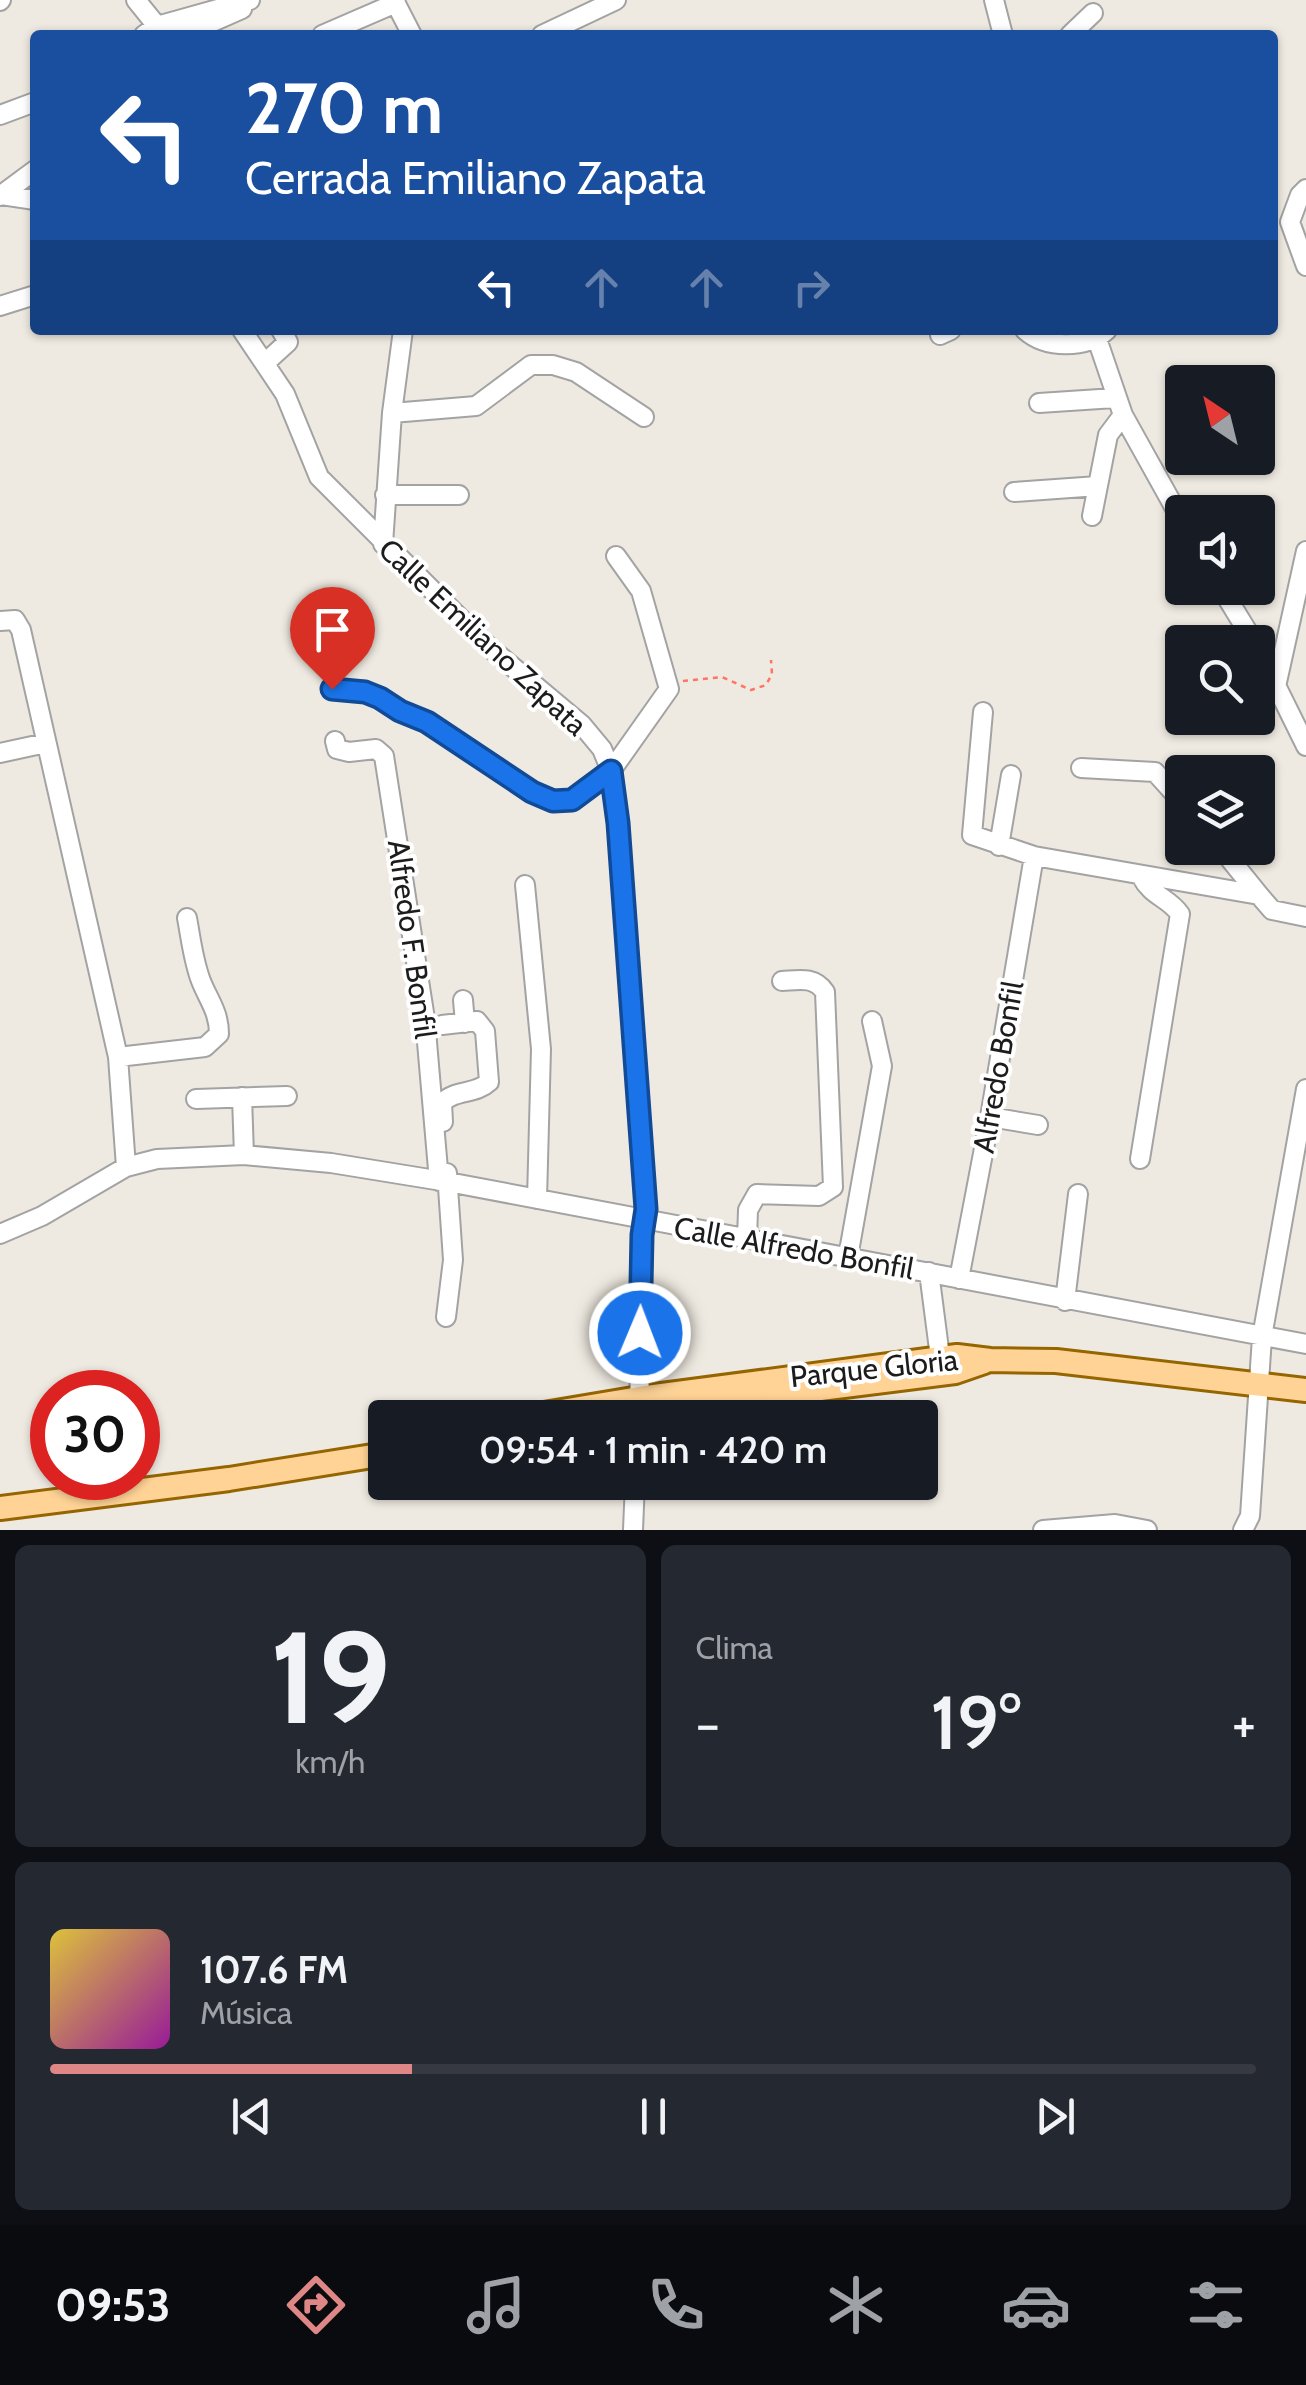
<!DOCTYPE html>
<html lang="es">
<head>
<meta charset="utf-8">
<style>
  body { margin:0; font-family:Cabin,sans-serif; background:#242831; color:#f1f3f6; height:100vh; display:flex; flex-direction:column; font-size:38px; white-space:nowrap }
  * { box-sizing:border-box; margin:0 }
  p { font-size:32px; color:#9ea1a6 }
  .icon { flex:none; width:55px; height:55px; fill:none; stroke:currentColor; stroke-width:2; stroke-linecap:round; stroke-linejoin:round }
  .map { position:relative; height:1530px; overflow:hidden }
  .drawer { display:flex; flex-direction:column; gap:15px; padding:15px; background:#0d0f14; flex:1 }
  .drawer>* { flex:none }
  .guide { position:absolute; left:30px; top:30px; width:1248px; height:305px; border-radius:10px; box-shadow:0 2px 8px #0004; background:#1a4fa0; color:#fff; overflow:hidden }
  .needle { width:65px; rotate:325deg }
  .tools { position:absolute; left:1165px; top:365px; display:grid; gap:20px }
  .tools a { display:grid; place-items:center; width:110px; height:110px; border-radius:10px; background:#171b24; box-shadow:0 2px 8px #0004; font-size:50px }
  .speed { position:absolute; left:30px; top:1370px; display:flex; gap:20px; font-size:50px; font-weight:700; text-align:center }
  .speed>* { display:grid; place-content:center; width:130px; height:130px; border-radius:50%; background:#171b24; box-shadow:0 2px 8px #0004; line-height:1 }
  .speed .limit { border:15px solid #d22; background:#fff; color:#111 }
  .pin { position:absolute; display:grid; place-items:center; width:85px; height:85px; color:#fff; margin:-102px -42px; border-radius:50% 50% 50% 0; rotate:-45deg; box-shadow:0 0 10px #0007 }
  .pin .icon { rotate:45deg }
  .me { position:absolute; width:110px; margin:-55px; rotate:1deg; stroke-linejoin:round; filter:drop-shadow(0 0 8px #0008) }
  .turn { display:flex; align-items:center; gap:35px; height:210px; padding:0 50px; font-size:45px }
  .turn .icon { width:130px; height:130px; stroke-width:2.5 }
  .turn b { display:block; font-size:70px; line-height:85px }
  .lanes { display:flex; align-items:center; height:95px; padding:0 50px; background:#0003; justify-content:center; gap:50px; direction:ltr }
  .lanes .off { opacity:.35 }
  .big { font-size:75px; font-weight:600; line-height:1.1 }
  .drawer .card { flex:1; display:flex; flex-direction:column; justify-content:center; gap:15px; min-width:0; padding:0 35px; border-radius:15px; background:#242831 }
  .drawer .dial { align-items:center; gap:0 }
  .dial b { font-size:130px; line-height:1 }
  .song { display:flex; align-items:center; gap:30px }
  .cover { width:120px; height:120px; border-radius:15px; background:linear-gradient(135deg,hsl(50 70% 55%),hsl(300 70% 35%)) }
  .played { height:10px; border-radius:5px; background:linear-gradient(90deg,#df8787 30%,#363941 30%) }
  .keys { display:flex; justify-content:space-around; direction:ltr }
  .heat { display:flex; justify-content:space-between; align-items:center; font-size:55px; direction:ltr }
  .drawer .tiles { flex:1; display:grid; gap:15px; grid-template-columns:1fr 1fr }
  .card:last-child { grid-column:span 2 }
  .trip { position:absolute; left:368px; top:1400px; width:570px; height:100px; border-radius:10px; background:#171b24; box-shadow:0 2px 8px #0004; font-weight:600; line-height:100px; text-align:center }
  .tab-bar { display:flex; height:160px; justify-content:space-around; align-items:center; background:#090b0e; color:#9ea1a6 }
  .tab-bar .icon { width:70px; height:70px }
  .tab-bar .selected { color:#df8787 }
  .tab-bar b { font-size:45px; color:#f1f3f6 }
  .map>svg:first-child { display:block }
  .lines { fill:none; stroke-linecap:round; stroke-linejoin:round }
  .minor-casing { stroke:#a3a3a3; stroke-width:22 }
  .major-casing { stroke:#956500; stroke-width:28 }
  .path { stroke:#ff7462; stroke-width:2.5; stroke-dasharray:5 5; stroke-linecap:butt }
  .minor { stroke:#fff; stroke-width:18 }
  .major { stroke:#ffd396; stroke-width:22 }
  .route-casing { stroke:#114b97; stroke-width:25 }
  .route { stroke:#1a73e8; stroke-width:18 }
  .labels { text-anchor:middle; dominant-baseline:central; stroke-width:8; stroke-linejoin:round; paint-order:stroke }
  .street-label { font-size:30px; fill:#1c1c1c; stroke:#fff }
</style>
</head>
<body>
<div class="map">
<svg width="1306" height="1530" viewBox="0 0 1306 1530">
  <rect width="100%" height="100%" fill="#efeae1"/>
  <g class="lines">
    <defs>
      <path id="minor" d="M 136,0 L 157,26
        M 394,0 L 412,35
        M 994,0 L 1003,35
        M 0,1 L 1,0
        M 144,35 L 157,26 L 250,0
        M 183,35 L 242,9
        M 322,35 L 396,3
        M 542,35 L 616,0
        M 1070,35 L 1093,13
        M 0,115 L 35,102
        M 1306,189 L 1300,195 L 1290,222 L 1306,266
        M 1,195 L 35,200
        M 0,196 L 35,170
        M 0,306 L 35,295
        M 242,330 L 285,394 L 319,477 L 489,647 L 582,725 L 602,749 L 611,771 L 618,823 L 646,1209 L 642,1235 L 639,1418
        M 1025,330 C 1046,349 1086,349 1107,330
        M 1094,330 L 1123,415 L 1182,521
        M 940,335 L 951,330
        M 266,362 L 288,342 L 281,330
        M 1039,403 L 1115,398
        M 392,413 L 476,406 L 531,365 L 553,365 L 576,372 L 644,417
        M 1014,492 L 1098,486
        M 385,495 L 459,495
        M 1092,516 L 1108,435 L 1123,415
        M 383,544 L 392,413 L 403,330
        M 1221,588 L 1254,642
        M 0,621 L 15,620 L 21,630 L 118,1057 L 126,1167
        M 1258,649 L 1306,746
        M 1277,682 L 1306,551
        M 332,689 L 365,691 L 380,698 L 400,711 L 427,722 L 533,792 L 553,801 L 571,800 L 611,771 L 669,689 L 641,591 L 616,556
        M 983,712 L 972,835 L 1034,856 L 1259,895 L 1272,910 L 1306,917
        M 335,741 L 337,749 L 349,752 L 376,749 L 384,756 L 425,1019 L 439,1181
        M 0,753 L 46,743
        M 1081,768 L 1155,772 L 1182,802
        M 999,846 L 1011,775
        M 1221,848 L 1259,895
        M 525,885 L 541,1049 L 537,1199
        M 463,1000 L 465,1023
        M 442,1025 L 477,1021 L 485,1031 L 489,1082 C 475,1095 455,1089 442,1103 L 443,1122
        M 118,1057 L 205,1047 L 219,1034 C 219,1012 209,1001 201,981 C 193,960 191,939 187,918
        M 242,1097 L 244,1155
        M 196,1099 L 287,1096
        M 990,1117 L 1038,1125
        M 1140,1159 L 1180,914 C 1168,897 1152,897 1141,876
        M 0,1234 L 42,1216 L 126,1167 L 157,1159 L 244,1155 L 331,1163 L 448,1182 L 1306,1344
        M 747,1239 L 748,1210 L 757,1194 L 819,1196 L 833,1187 L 825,992 C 814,976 799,980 782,981
        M 848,1257 L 882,1066 L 872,1021
        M 929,1272 L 940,1357
        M 959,1279 L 990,1117 L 1034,856
        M 1065,1301 L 1078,1194
        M 446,1317 L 453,1260 L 447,1173
        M 633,1530 L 635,1482
        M 1043,1530 L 1115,1524 L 1147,1530
        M 1243,1530 L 1250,1516 L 1262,1337 L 1306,1089"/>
      <path id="major" d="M 710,1403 L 955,1372 L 984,1362
        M 520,1418 L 639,1398 L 957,1356 L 990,1360 L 1056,1361 L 1306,1390
        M 0,1508 L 229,1479 L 385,1454"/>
    </defs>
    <!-- minor casing -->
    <use href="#minor" class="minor-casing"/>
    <!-- major casing -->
    <use href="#major" class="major-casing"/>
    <!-- path -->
    <path class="path" d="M 683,681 L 722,677 L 751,690 L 766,685 L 772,674 L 771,660"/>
    <!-- minor -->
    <use href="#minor" class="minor"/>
    <!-- major -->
    <use href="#major" class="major"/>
  </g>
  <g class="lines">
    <defs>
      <path id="route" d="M 332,689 L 365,692 L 380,698 L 400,711 L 427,722 L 532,792 L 553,801 L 572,800 L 611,771 L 618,823 L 646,1209 L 642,1235 L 640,1333"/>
    </defs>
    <!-- route casing -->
    <use href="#route" class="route-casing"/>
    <!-- route -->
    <use href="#route" class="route"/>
  </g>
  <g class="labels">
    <!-- street labels -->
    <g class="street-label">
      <text transform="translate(483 637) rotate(43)">Calle Emiliano Zapata</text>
      <text transform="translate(412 939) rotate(82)">Alfredo F. Bonfil</text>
      <text transform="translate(998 1067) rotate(-80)">Alfredo Bonfil</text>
      <text transform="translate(794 1248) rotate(10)">Calle Alfredo Bonfil</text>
      <text transform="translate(874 1368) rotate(-6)">Parque Gloria</text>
    </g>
  </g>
</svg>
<div class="tools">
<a><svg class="needle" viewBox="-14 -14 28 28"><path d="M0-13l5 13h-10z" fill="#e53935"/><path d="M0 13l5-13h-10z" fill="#9ea1a6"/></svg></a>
<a><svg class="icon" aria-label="sound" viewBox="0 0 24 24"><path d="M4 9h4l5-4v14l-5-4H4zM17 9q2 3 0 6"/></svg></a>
<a><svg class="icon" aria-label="search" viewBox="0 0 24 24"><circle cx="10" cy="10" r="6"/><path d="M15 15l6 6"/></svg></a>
<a><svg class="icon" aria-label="layers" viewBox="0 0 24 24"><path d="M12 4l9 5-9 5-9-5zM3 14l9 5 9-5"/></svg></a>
</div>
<div class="speed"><div class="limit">30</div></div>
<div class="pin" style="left:332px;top:689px;background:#d93025"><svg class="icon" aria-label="arrive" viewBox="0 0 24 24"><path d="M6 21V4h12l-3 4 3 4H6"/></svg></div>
<svg class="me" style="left:640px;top:1333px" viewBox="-20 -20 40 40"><circle r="17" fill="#1a73e8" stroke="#fff" stroke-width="3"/><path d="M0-11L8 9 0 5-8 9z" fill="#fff"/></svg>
<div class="trip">09:54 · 1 min · 420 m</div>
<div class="guide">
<div class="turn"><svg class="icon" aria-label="left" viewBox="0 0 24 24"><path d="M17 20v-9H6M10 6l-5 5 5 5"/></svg><div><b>270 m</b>Cerrada Emiliano Zapata</div></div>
<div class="lanes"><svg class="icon" aria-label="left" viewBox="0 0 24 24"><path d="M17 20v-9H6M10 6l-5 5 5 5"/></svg><svg class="icon off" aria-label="ahead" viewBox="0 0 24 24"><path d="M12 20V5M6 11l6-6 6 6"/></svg><svg class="icon off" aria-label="ahead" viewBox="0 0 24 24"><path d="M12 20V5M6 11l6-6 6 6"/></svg><svg class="icon off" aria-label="right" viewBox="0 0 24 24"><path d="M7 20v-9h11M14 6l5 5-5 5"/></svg></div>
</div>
</div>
<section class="drawer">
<div class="tiles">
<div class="card dial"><b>19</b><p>km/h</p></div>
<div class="card"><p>Clima</p>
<div class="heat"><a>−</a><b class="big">19°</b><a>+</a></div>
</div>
<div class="card">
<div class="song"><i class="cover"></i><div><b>107.6 FM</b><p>Música</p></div></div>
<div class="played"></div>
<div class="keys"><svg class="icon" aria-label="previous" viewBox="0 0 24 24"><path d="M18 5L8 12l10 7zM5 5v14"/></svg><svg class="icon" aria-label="pause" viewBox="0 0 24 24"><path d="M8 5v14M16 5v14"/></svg><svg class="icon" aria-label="next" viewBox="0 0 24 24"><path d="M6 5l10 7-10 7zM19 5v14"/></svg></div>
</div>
</div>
</section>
<nav class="tab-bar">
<b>09:53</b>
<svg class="icon selected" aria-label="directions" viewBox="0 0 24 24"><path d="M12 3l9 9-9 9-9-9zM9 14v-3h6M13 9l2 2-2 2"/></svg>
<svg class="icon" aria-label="music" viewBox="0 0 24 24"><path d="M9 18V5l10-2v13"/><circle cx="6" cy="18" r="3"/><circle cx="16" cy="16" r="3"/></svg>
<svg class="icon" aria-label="phone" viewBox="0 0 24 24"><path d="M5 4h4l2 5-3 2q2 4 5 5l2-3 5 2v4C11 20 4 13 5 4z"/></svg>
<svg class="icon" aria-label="climate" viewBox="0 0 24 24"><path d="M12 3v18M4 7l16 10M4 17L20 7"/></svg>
<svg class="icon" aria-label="car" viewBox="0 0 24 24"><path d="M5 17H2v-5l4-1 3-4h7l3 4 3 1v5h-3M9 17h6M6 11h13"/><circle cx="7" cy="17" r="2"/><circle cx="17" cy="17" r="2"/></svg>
<svg class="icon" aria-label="filters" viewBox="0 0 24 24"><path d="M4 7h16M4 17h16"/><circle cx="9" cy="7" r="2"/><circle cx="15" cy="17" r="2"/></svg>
</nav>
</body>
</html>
